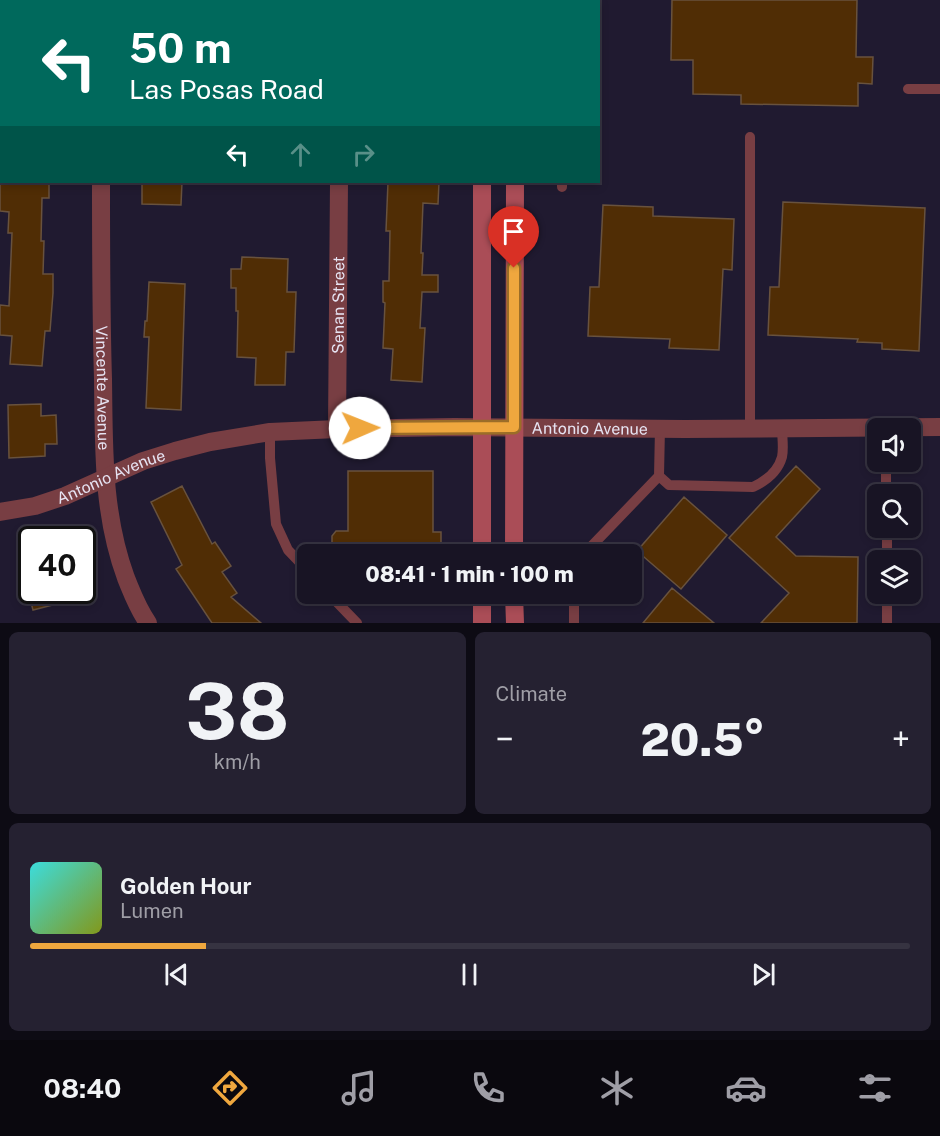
<!DOCTYPE html>
<html lang="en">
<head>
<meta charset="utf-8">
<style>
  body { margin:0; font-family:"Public Sans",sans-serif; background:#252131; color:#f1f3f6; height:100vh; display:flex; flex-direction:column; font-size:22px; white-space:nowrap }
  * { box-sizing:border-box; margin:0 }
  p { font-size:20px; color:#9f9ea6 }
  .icon { flex:none; width:33px; height:33px; fill:none; stroke:currentColor; stroke-width:2; stroke-linecap:round; stroke-linejoin:round }
  .map { position:relative; height:623px; overflow:hidden }
  .details { display:flex; flex-direction:column; gap:9px; padding:9px; background:#0d0b14; flex:1 }
  .details>* { flex:none }
  .banner { position:absolute; left:0px; top:0px; width:600px; height:183px; box-shadow:0 3px 9px #0003,0 0 0 2px #363341; background:#00695c; color:#fff; overflow:hidden }
  .fabs { position:absolute; left:867px; top:418px; display:grid; gap:12px }
  .fabs a { display:grid; place-items:center; width:54px; height:54px; border-radius:9px; background:#181424; box-shadow:0 3px 9px #0003,0 0 0 2px #363341; font-size:30px }
  .speed { position:absolute; left:18px; top:526px; display:flex; gap:12px; font-size:30px; font-weight:700; text-align:center }
  .speed>* { display:grid; place-content:center; width:78px; height:78px; border-radius:50%; background:#181424; box-shadow:0 3px 9px #0003,0 0 0 2px #363341; line-height:1 }
  .speed .limit { border:3px solid #111; border-radius:9px; background:#fff; color:#111 }
  .pin { position:absolute; display:grid; place-items:center; width:51px; height:51px; color:#fff; margin:-62px -26px; border-radius:50% 50% 50% 0; rotate:-45deg; box-shadow:0 0 6px #0007 }
  .pin .icon { rotate:45deg }
  .me { position:absolute; width:66px; margin:-33px; rotate:89deg; stroke-linejoin:round; filter:drop-shadow(0 0 4px #0008) }
  .turn { display:flex; align-items:center; gap:21px; height:126px; padding:0 30px; font-size:27px }
  .turn .icon { width:78px; height:78px; stroke-width:2.5 }
  .turn b { display:block; font-size:42px; line-height:51px }
  .lanes { display:flex; align-items:center; height:57px; padding:0 30px; background:#0003; justify-content:center; gap:30px; direction:ltr }
  .lanes .off { opacity:.35 }
  .big { font-size:45px; font-weight:800; line-height:1.1 }
  .details .card { flex:1; display:flex; flex-direction:column; justify-content:center; gap:9px; min-width:0; padding:0 21px; border-radius:9px; background:#252131 }
  .details .dial { align-items:center; gap:0 }
  .dial b { font-size:78px; line-height:1 }
  .song { display:flex; align-items:center; gap:18px }
  .cover { width:72px; height:72px; border-radius:9px; background:linear-gradient(135deg,hsl(180 70% 55%),hsl(70 70% 35%)) }
  .played { height:6px; border-radius:3px; background:linear-gradient(90deg,#efa73e 20%,#363341 20%) }
  .keys { display:flex; justify-content:space-around; direction:ltr }
  .heat { display:flex; justify-content:space-between; align-items:center; font-size:33px; direction:ltr }
  .details .tiles { flex:1; display:grid; gap:9px; grid-template-columns:1fr 1fr }
  .card:last-child { grid-column:span 2 }
  .trip { position:absolute; left:297px; top:544px; width:345px; height:60px; border-radius:9px; background:#181424; box-shadow:0 3px 9px #0003,0 0 0 2px #363341; font-weight:800; line-height:60px; text-align:center }
  .dock { display:flex; height:96px; justify-content:space-around; align-items:center; background:#0a080e; color:#9f9ea6 }
  .dock .icon { width:42px; height:42px }
  .dock .on { color:#efa73e }
  .dock b { font-size:27px; color:#f1f3f6 }
  .map>svg:first-child { display:block }
  .building { fill:#502d05; stroke:#68523e; stroke-width:1.5 }
  .lines { fill:none; stroke-linecap:round; stroke-linejoin:round }
  .service { stroke:#783e43; stroke-width:10 }
  .minor { stroke:#783e43; stroke-width:18 }
  .tertiary { stroke:#783e43; stroke-width:18 }
  .secondary { stroke:#aa4d57; stroke-width:18 }
  .route-casing { stroke:#9b6d28; stroke-width:15 }
  .route { stroke:#efa73e; stroke-width:10 }
  .labels { text-anchor:middle; dominant-baseline:central; stroke-width:6; stroke-linejoin:round; paint-order:stroke }
  .street-label { font-size:16px; fill:#e6e3f2; stroke:#171126 }
</style>
</head>
<body>
<div class="map">
<svg width="940" height="623" viewBox="0 0 940 623">
  <rect width="100%" height="100%" fill="#201a30"/>
  <!-- building -->
  <path class="building" d="M 672,0 L 857,0 L 856,57 L 873,57 L 872,84 L 858,83 L 858,106 L 741,104 L 741,95 L 693,94 L 693,60 L 671,60 Z
    M 0,182 L 49,182 L 49,198 L 42,198 L 41,241 L 44,241 L 43,274 L 53,274 L 53,293 L 50,331 L 45,331 L 42,366 L 10,364 L 12,336 L 0,335 L 0,305 L 9,306 L 12,233 L 8,233 L 9,212 L 0,211 Z
    M 150,182 L 182,182 L 181,205 L 142,204 L 142,183 L 150,183 Z
    M 388,182 L 439,182 L 438,204 L 423,203 L 421,253 L 423,253 L 422,275 L 438,275 L 438,292 L 422,292 L 420,328 L 425,328 L 422,382 L 391,380 L 393,349 L 383,348 L 385,303 L 383,302 L 383,281 L 389,281 L 390,231 L 386,231 Z
    M 783,202 L 925,208 L 919,351 L 882,349 L 882,343 L 857,342 L 858,339 L 768,335 L 770,287 L 779,287 Z
    M 603,205 L 653,207 L 653,216 L 734,219 L 732,270 L 723,269 L 719,350 L 669,348 L 670,339 L 588,336 L 590,287 L 599,287 Z
    M 242,257 L 288,259 L 287,292 L 296,292 L 294,352 L 286,352 L 285,385 L 255,385 L 256,358 L 237,357 L 238,311 L 236,311 L 236,288 L 231,288 L 231,269 L 241,269 Z
    M 149,282 L 185,284 L 181,410 L 146,408 L 149,337 L 144,337 L 145,321 L 147,321 Z
    M 41,404 L 41,416 L 56,415 L 57,444 L 45,444 L 45,456 L 9,458 L 8,405 Z
    M 796,466 L 820,489 L 776,537 L 796,556 L 858,557 L 857,623 L 761,623 L 789,593 L 729,538 Z
    M 348,471 L 433,471 L 433,532 L 441,532 L 441,555 L 332,555 L 332,536 L 336,531 L 348,531 Z
    M 182,486 L 212,544 L 215,542 L 231,566 L 222,572 L 237,593 L 231,597 L 261,623 L 212,623 L 176,569 L 182,565 L 151,502 Z
    M 684,497 L 727,535 L 681,589 L 637,551 Z
    M 672,588 L 714,623 L 643,623 Z
    M 28,591 L 84,591 L 84,597 L 33,610 Z"/>
  <g class="lines">
    <!-- service -->
    <path class="service" d="M 908,89 L 940,89
      M 562,187 L 562,182
      M 750,428 L 750,137
      M 270,432 L 270,458 L 276,524 L 288,550 L 308,571
      M 886,462 L 886,495
      M 659,476 L 669,485 L 753,487 C 766,481 778,471 782,457 C 784,448 782,437 782,428
      M 887,528 L 887,561
      M 583,555 L 659,476 L 660,428
      M 329,594 L 357,623
      M 574,594 L 574,623
      M 887,594 L 887,623"/>
    <!-- minor -->
    <g class="minor">
      <path d="M 102,0 L 102,2"/>
      <path d="M 340,2 L 340,0"/>
      <path d="M 0,28 L 2,28"/>
      <path id="s1" d="M 101,182 C 101,247 101,313 103,379 C 104,447 102,513 126,578 C 133,595 137,607 148,623"/>
      <path id="s2" d="M 337,429 L 339,182"/>
    </g>
    <!-- tertiary -->
    <path class="tertiary" id="s3" d="M 0,512 L 35,506 L 65,496 L 143,461 L 175,451 L 210,442 L 270,432 L 337,429 L 454,427 L 685,429 L 940,427"/>
    <!-- secondary -->
    <path class="secondary" d="M 481,0 L 481,2
      M 494,0 L 494,2
      M 515,2 L 515,0
      M 482,182 L 482,555
      M 514,555 L 515,182
      M 482,594 L 482,623
      M 514,594 L 515,623"/>
  </g>
  <g class="lines">
    <defs>
      <path id="route" d="M 360,428 L 514,427 L 514,268"/>
    </defs>
    <!-- route casing -->
    <use href="#route" class="route-casing"/>
    <!-- route -->
    <use href="#route" class="route"/>
  </g>
  <g class="labels">
    <!-- street labels -->
    <g class="street-label">
      <text stroke="none"><textPath href="#s2" startOffset="124">Senan Street</textPath></text>
      <text stroke="none"><textPath href="#s1" startOffset="206">Vincente Avenue</textPath></text>
      <text stroke="none"><textPath href="#s3" startOffset="603">Antonio Avenue</textPath></text>
      <text stroke="none"><textPath href="#s3" startOffset="117">Antonio Avenue</textPath></text>
    </g>
  </g>
</svg>
<div class="fabs">
<a><svg class="icon" aria-label="sound" viewBox="0 0 24 24"><path d="M4 9h4l5-4v14l-5-4H4zM17 9q2 3 0 6"/></svg></a>
<a><svg class="icon" aria-label="search" viewBox="0 0 24 24"><circle cx="10" cy="10" r="6"/><path d="M15 15l6 6"/></svg></a>
<a><svg class="icon" aria-label="layers" viewBox="0 0 24 24"><path d="M12 4l9 5-9 5-9-5zM3 14l9 5 9-5"/></svg></a>
</div>
<div class="speed"><div class="limit">40</div></div>
<div class="pin" style="left:514px;top:268px;background:#d93025"><svg class="icon" aria-label="arrive" viewBox="0 0 24 24"><path d="M6 21V4h12l-3 4 3 4H6"/></svg></div>
<svg class="me" style="left:360px;top:428px" viewBox="-20 -20 40 40"><circle r="19" fill="#fff"/><path d="M0-13L10 11 0 6-10 11z" fill="#efa73e"/></svg>
<div class="trip">08:41 · 1 min · 100 m</div>
<div class="banner">
<div class="turn"><svg class="icon" aria-label="left" viewBox="0 0 24 24"><path d="M17 20v-9H6M10 6l-5 5 5 5"/></svg><div><b>50 m</b>Las Posas Road</div></div>
<div class="lanes"><svg class="icon" aria-label="left" viewBox="0 0 24 24"><path d="M17 20v-9H6M10 6l-5 5 5 5"/></svg><svg class="icon off" aria-label="ahead" viewBox="0 0 24 24"><path d="M12 20V5M6 11l6-6 6 6"/></svg><svg class="icon off" aria-label="right" viewBox="0 0 24 24"><path d="M7 20v-9h11M14 6l5 5-5 5"/></svg></div>
</div>
</div>
<section class="details">
<div class="tiles">
<div class="card dial"><b>38</b><p>km/h</p></div>
<div class="card"><p>Climate</p>
<div class="heat"><a>−</a><b class="big">20.5°</b><a>+</a></div>
</div>
<div class="card">
<div class="song"><i class="cover"></i><div><b>Golden Hour</b><p>Lumen</p></div></div>
<div class="played"></div>
<div class="keys"><svg class="icon" aria-label="previous" viewBox="0 0 24 24"><path d="M18 5L8 12l10 7zM5 5v14"/></svg><svg class="icon" aria-label="pause" viewBox="0 0 24 24"><path d="M8 5v14M16 5v14"/></svg><svg class="icon" aria-label="next" viewBox="0 0 24 24"><path d="M6 5l10 7-10 7zM19 5v14"/></svg></div>
</div>
</div>
</section>
<nav class="dock">
<b>08:40</b>
<svg class="icon on" aria-label="directions" viewBox="0 0 24 24"><path d="M12 3l9 9-9 9-9-9zM9 14v-3h6M13 9l2 2-2 2"/></svg>
<svg class="icon" aria-label="music" viewBox="0 0 24 24"><path d="M9 18V5l10-2v13"/><circle cx="6" cy="18" r="3"/><circle cx="16" cy="16" r="3"/></svg>
<svg class="icon" aria-label="phone" viewBox="0 0 24 24"><path d="M5 4h4l2 5-3 2q2 4 5 5l2-3 5 2v4C11 20 4 13 5 4z"/></svg>
<svg class="icon" aria-label="climate" viewBox="0 0 24 24"><path d="M12 3v18M4 7l16 10M4 17L20 7"/></svg>
<svg class="icon" aria-label="car" viewBox="0 0 24 24"><path d="M5 17H2v-5l4-1 3-4h7l3 4 3 1v5h-3M9 17h6M6 11h13"/><circle cx="7" cy="17" r="2"/><circle cx="17" cy="17" r="2"/></svg>
<svg class="icon" aria-label="filters" viewBox="0 0 24 24"><path d="M4 7h16M4 17h16"/><circle cx="9" cy="7" r="2"/><circle cx="15" cy="17" r="2"/></svg>
</nav>
</body>
</html>
